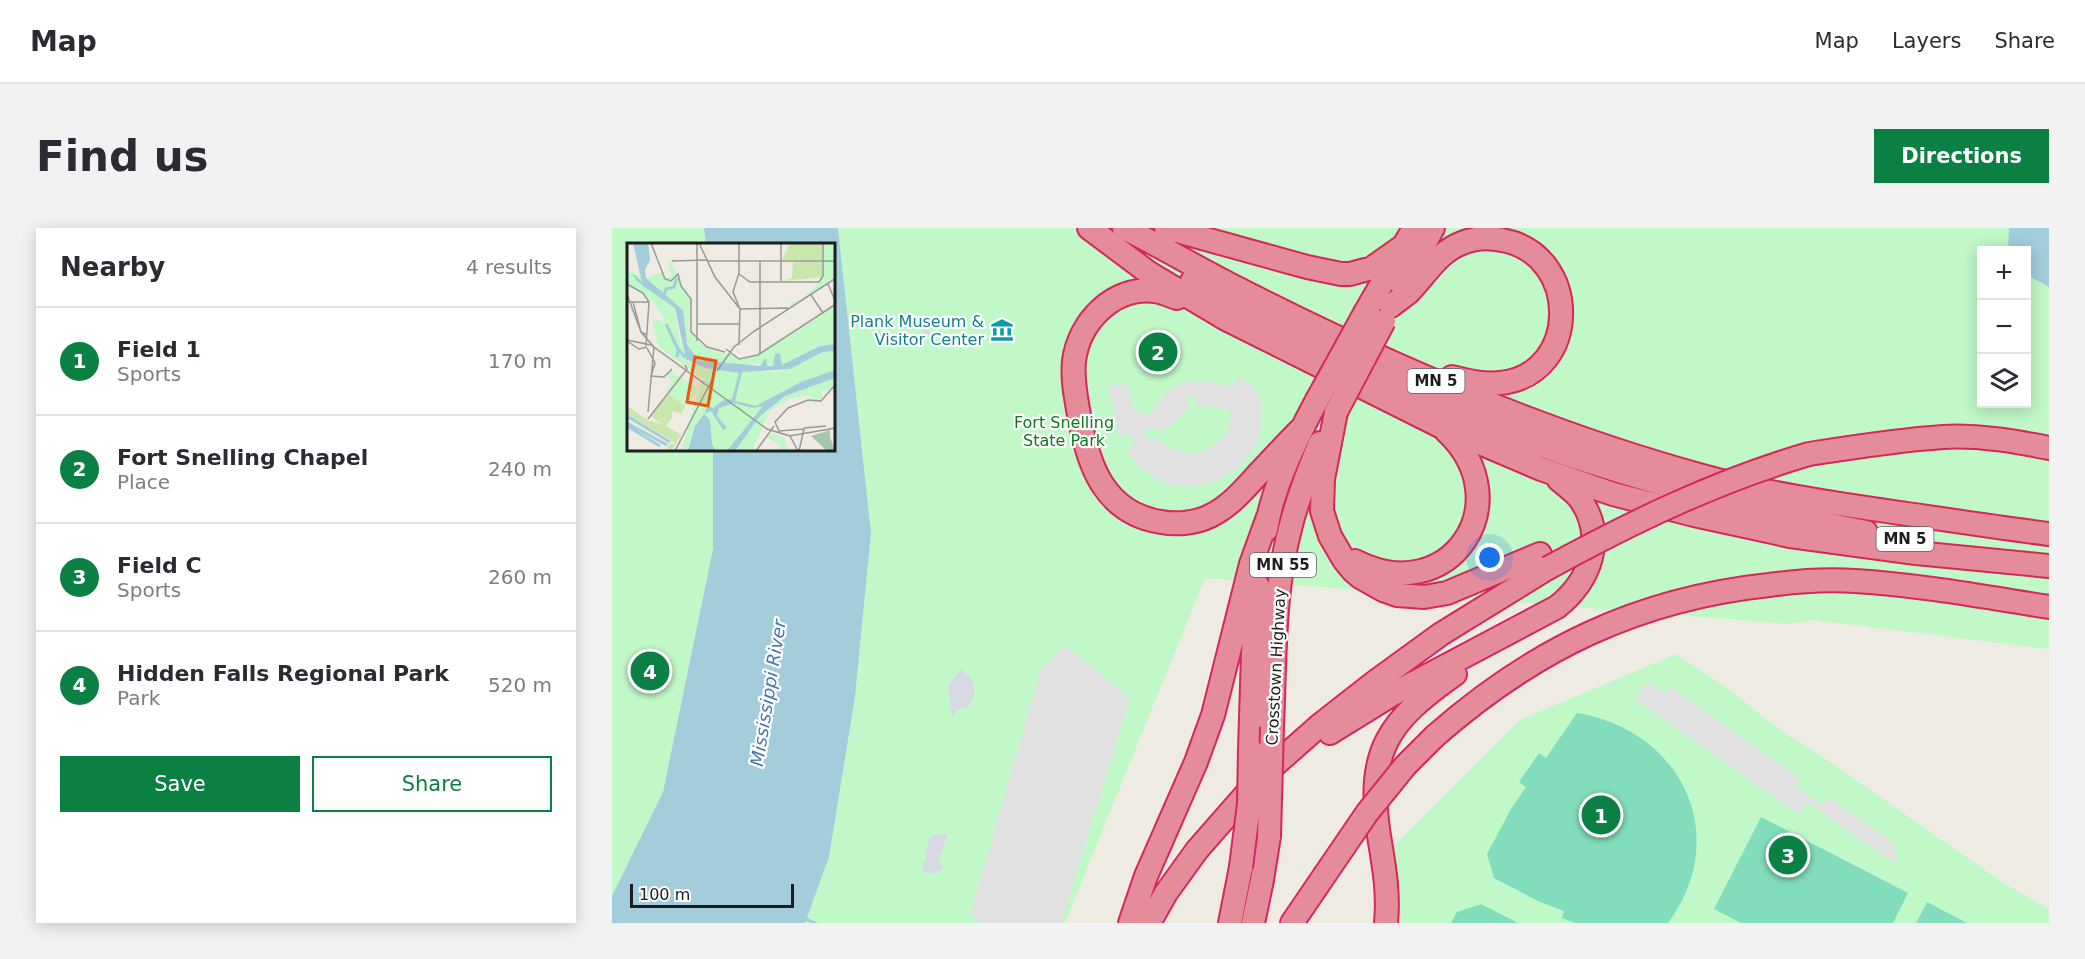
<!DOCTYPE html>
<meta charset="utf-8">
<style>
body{margin:0;font-family:"DejaVu Sans",sans-serif;background:#f2f2f3;color:#2b2b33}
.controls{position:absolute;right:18px;top:18px;display:grid;overflow:hidden;border-radius:0px;box-shadow:0 3px 15px #0003}
.controls button{width:54px;height:54px;display:grid;place-items:center;padding:0;border:0;border-bottom:2px solid #e1e1e2;background:#fff;color:#2b2b33;font:30px sans-serif}
.scale{position:absolute;left:18px;bottom:15px;width:164px;box-sizing:border-box;padding-left:6px;border:3px solid #1d1d1d;border-top:0;font-size:16px;line-height:21px;white-space:nowrap;color:#1d1d1d;-webkit-text-stroke:4px #fff;paint-order:stroke}
.you{position:absolute;left:878px;top:330px;width:21px;height:21px;margin:-15px;border:4px solid #fff;border-radius:50%;background:#1a73e8;box-shadow:0 0 0 9px #1a73e833}
.badge{display:grid;place-items:center;width:39px;height:39px;border-radius:50%;background:#0b8043;color:#fff;font-size:20px;font-weight:700}
.pin{position:absolute;translate:-50% -50%;border:3px solid #fff;box-shadow:0 2px 6px #0006}
.list{margin:0;padding:0;list-style:none}
h2{display:flex;justify-content:space-between;align-items:center;height:78px;margin:0;padding:0 24px;font-size:26px}
h2 small{font-size:20px;font-weight:400;color:#7c7c81}
.list li{display:grid;grid-template-columns:39px 1fr auto;gap:18px;align-items:center;box-sizing:border-box;height:108px;padding:0 24px;border-top:2px solid #e1e1e2}
.list b{display:block;font-size:22px;white-space:nowrap}
.list p{margin:0;font-size:20px;white-space:nowrap;color:#7c7c81}
.list em{font-size:20px;font-style:normal;color:#7c7c81}
.actions{display:flex;gap:12px;padding:18px 24px}
.actions a{flex:1;padding:14px 0;border:2px solid #0b8043;border-radius:0px;text-align:center;font-size:21px;color:#0b8043}
.actions .main{background:#0b8043;color:#fff}
.icon{flex:none;width:33px;height:33px;fill:none;stroke:currentColor;stroke-width:2;stroke-linecap:round;stroke-linejoin:round}
.map{position:relative;flex:none;width:1437px;height:695px;overflow:hidden;border-radius:0px}
header{display:flex;align-items:center;gap:36px;box-sizing:border-box;height:84px;padding:0 30px;background:#fff;border-bottom:2px solid #e1e1e2}
header strong{font-size:28px}
nav{display:flex;gap:33px;margin-inline-start:auto;font-size:21px}
.intro{display:flex;align-items:center;justify-content:space-between;box-sizing:border-box;height:144px;padding:0 36px}
h1{margin:0;font-size:42px}
.button{padding:15px 27px;border-radius:0px;background:#0b8043;color:#fff;font-size:21px;font-weight:700}
main{display:flex;gap:36px;padding:0 36px}
aside{flex:1;background:#fff;border-radius:0px;box-shadow:0 3px 15px #0003}
.map>svg:first-child{display:block}
.park{fill:#c1f8c7;fill-rule:evenodd}
.pitch{fill:#82ddbc}
.parking{fill:#e1e1e1;fill-rule:evenodd}
.plaza{fill:#d8d8e4}
.water{fill:#a4cddc}
.lines{fill:none;stroke-linecap:round;stroke-linejoin:round}
.stream{stroke:#a4cddc;stroke-width:3}
.highway-casing{stroke:#d6275d;stroke-width:26}
.highway{stroke:#e58c9a;stroke-width:22}
.highway-bridge-casing{stroke:#d6275d;stroke-width:26;stroke-linecap:butt}
.highway-bridge{stroke:#e58c9a;stroke-width:22}
.labels{text-anchor:middle;dominant-baseline:central;stroke-width:4.5;stroke-linejoin:round;paint-order:stroke}
.shield{fill:#fff;stroke:#616161;stroke-width:1.5}
.shield-label{font-size:15px;font-weight:bold;fill:#1d1d1d}
.culture-label{font-size:16px;fill:#0d838f;stroke:#fff;text-anchor:end}
.park-label{font-size:16px;fill:#0d7a1a;stroke:#fff}
.street-label{font-size:16px;fill:#1d1d1d;stroke:#fff}
.water-label{font-size:18px;font-style:italic;fill:#4c78ab;stroke:#fff}
.inset-river{fill:none;stroke:#a4cddc;stroke-width:3}
.inset-road{fill:none;stroke:#9a9994;stroke-width:1.5}
.view{fill:#e8590c;fill-opacity:0.15;stroke:#e8590c;stroke-width:3}
.inset-edge{fill:none;stroke:#1d1d1d;stroke-width:3}
</style>
<header>
<strong>Map</strong>
<nav><a>Map</a><a>Layers</a><a>Share</a></nav>
</header>
<div class="intro"><h1>Find us</h1><a class="button">Directions</a></div>
<main>
<aside>
<h2>Nearby<small>4 results</small></h2>
<ul class="list">
<li><span class="badge">1</span><div><b>Field 1</b><p>Sports</p></div><em>170 m</em></li>
<li><span class="badge">2</span><div><b>Fort Snelling Chapel</b><p>Place</p></div><em>240 m</em></li>
<li><span class="badge">3</span><div><b>Field C</b><p>Sports</p></div><em>260 m</em></li>
<li><span class="badge">4</span><div><b>Hidden Falls Regional Park</b><p>Park</p></div><em>520 m</em></li>
</ul>
<div class="actions"><a class="main">Save</a><a>Share</a></div>
</aside>
<div class="map">
<svg width="1437" height="695" viewBox="0 0 1437 695">
<rect width="100%" height="100%" fill="#eeebe3"/>
<!-- park -->
<path class="park" d="M0,0H92L94,16H16V222H101V321L51,564L0,668Z
M226,0H1437V421L1201,392L1176,396L593,350L453,695H193L217,629L243,469L259,305ZM1370,22H1414V176H1370Z
M1064,426L1115,460L1171,504L1217,533L1393,656L1437,681V695H789L782,618L908,492Z"/>
<!-- pitch -->
<path class="pitch" d="M965,485C1069,502 1121,607 1056,695H963L950,690L952,683L928,674L882,650L875,626L899,581L914,559L907,554L927,525L934,530Z
M1149,589L1296,665L1281,695H1129L1102,681Z
M1315,674L1355,695H1304Z
M869,676L906,695H839L845,684Z"/>
<!-- parking -->
<path class="parking" d="M626,149L639,156L645,164L650,179L647,208L642,221L625,241L605,253L596,256L576,259L557,256L547,252L529,240L521,232L515,223L522,215L518,207L515,206L508,209L496,159L515,154L519,175L524,183L530,187L538,186L558,161L567,156L577,153L601,154L609,158L621,157ZM577,168L583,169L584,178L612,180L617,183L618,193L611,209L593,223L580,226L557,220L544,209L535,213L533,206L537,200L543,199L549,205L578,179L574,172Z
M453,417L518,470L449,695H369L358,686L428,443Z
M1035,453L1053,466L1059,459L1188,550L1183,558L1211,577L1215,568L1282,615L1285,637L1195,574L1186,586L1023,471Z"/>
<!-- plaza -->
<path class="plaza" d="M330,88L332,99L317,101L318,107H311V91Z
M349,441L358,449L361,455L362,466L356,479L345,482L340,490L336,457Z
M336,606L328,628L327,634L331,640L327,643L316,646L311,642L310,636L314,632L313,623L317,618L316,612L321,607Z"/>
<!-- water -->
<path class="water" d="M92,0H226L259,305L243,469L217,629L193,695H0V668L51,564L101,321V222H222V16H94Z
M1397,0H1437V59L1415,47L1414,22H1396Z"/>
<g class="lines">
<!-- stream -->
<path class="stream" d="M191,690L203,695"/>
<!-- highway casing -->
<g class="highway-casing">
<path id="highway" d="M477,0L537,45L614,91L828,198L929,241L1001,266L1082,287L1178,308L1304,325L1437,338
M512,0C548,18 582,38 617,56C767,133 924,202 1087,247C1155,266 1226,276 1295,286C1343,293 1390,300 1437,306
M554,0L695,39L729,46H738L760,40L794,16
M580,53C641,86 702,120 765,150C921,224 1086,272 1254,304
M790,57L821,0
M565,70C558,68 551,64 543,63C501,58 467,94 462,133C460,151 464,170 467,187C476,237 492,285 549,294C565,297 584,295 598,288C619,278 634,259 649,243C663,228 676,214 690,200
M779,78C785,73 791,69 797,64C814,47 826,24 850,15C862,10 877,9 890,12C969,26 969,146 889,155C872,157 856,153 840,149
M754,83L802,0
M724,184L711,251L710,283L718,308L732,332L741,343L748,349L771,362L785,367L812,369L835,365L928,326
M1197,226C1242,219 1286,212 1331,209C1367,207 1402,213 1437,220
M654,302C660,260 685,209 705,172
M743,333C837,382 910,274 834,203
M660,499C663,432 661,362 679,297C686,269 697,242 708,215
M718,505L781,466L945,379C978,353 995,309 968,271C963,264 954,258 947,252
M823,508C922,421 1026,371 1157,357C1186,353 1214,351 1243,353C1308,357 1373,369 1437,379
M638,521L642,394L646,358
M518,695L534,648L584,534L601,487L639,336L656,289
M537,695L554,665L585,622L649,549L708,497L763,454L829,406L936,340
M618,695L629,639
M641,695L650,652L657,608
M680,695L712,648
M774,695C777,665 772,638 767,608C754,523 776,493 843,446"/>
</g>
<!-- highway -->
<use href="#highway" class="highway"/>
<!-- highway-bridge casing -->
<g class="highway-bridge-casing">
<path id="highway-bridge" d="M705,172L754,83
M724,184L772,93
M936,340C1020,294 1105,253 1197,226
M657,608L660,499
M629,639L637,576L638,521
M712,648L755,585L793,538L823,508"/>
</g>
<!-- highway-bridge -->
<use href="#highway-bridge" class="highway-bridge"/>
</g>
<!-- icons -->
<defs>
<g id="museum-bare" transform="scale(1.8)"><path d="M0-6L6-3V-2H-6V-3ZM-5-1h2V3h-2ZM-1-1h2V3h-2ZM3-1h2V3H3ZM-6 4H6V6H-6Z" fill="#0f9aa8" stroke="#fff" stroke-width="2.5" paint-order="stroke"/></g>
</defs>
<g fill-rule="evenodd">
<use href="#museum-bare" x="390" y="102"/>
</g>
<g class="labels">
<!-- shield labels -->
<g class="shield">
<rect x="795.5" y="141" width="57" height="24" rx="4.5"/>
<rect x="1264.5" y="299" width="57" height="24" rx="4.5"/>
<rect x="638" y="325" width="66" height="24" rx="4.5"/>
</g>
<g class="shield-label">
<text x="824" y="153">MN 5</text>
<text x="1293" y="311">MN 5</text>
<text x="671" y="337">MN 55</text>
</g>
<!-- culture labels -->
<g class="culture-label">
<text x="372" y="93">Plank Museum &amp;<tspan x="372" dy="18">Visitor Center</tspan></text>
</g>
<!-- park labels -->
<g class="park-label">
<text x="452" y="194">Fort Snelling<tspan x="452" dy="18">State Park</tspan></text>
</g>
<!-- street labels -->
<g class="street-label">
<text transform="translate(664 439) rotate(-87)">Crosstown Highway</text>
</g>
<!-- water labels -->
<g class="water-label">
<text transform="translate(156 465) rotate(-81)">Mississippi River</text>
</g>
</g>
<!-- overview -->
<g transform="translate(15 15)">
<rect width="208" height="208" fill="#eeebe3"/>
<path d="M163,0H195V17H155ZM166,18L195,19V34L155,38L165,35ZM42,151L58,163L54,171L45,168V175L39,183L54,192L45,208L39,206L43,201L49,200L0,171V163L22,178L35,181L23,173Z" fill="#c7e8aa"/>
<path d="M203,187V194L208,208H200L184,193Z" fill="#a5c7ab"/>
<path d="M196,2H208V34L163,64L164,60L175,56L195,36ZM49,17L45,21L65,62L61,84L71,99L86,108L121,116L208,62V101L193,103L155,122L153,110L148,112L149,122L140,123L138,120L113,123L71,117L60,101L56,67L19,35L36,29L38,36L44,33L41,19ZM0,27L13,32L17,43L48,65L52,95L62,118L78,125L142,129L163,126L196,109L208,108V140L204,147L195,148V156L187,161L183,152L161,156L143,168L125,208H54L75,135L32,104L25,80L29,76L37,80L36,74L26,59L0,40ZM44,128L69,144L70,149L58,163L39,148L44,141L48,142L40,133ZM142,190L157,194L162,208H153V202L139,194Z" fill="#c1f8c7"/>
<path d="M6,0H21L23,17L18,27L19,35L56,67L60,101L71,117L133,123L139,115L140,123H146L148,111L153,110L155,122L193,103L208,101V108L196,109L163,126L115,129L108,158L129,163L174,139L208,127V135L158,153L133,173L108,208H100L136,163L126,165L107,160L92,165L90,173L100,185L96,187L84,168L78,171L80,162L86,165L97,157L105,156L112,130L78,125L59,116L48,65L16,43L9,37L7,33L0,32H8L15,39ZM77,171L83,177L85,201L89,208H61L68,183Z" fill="#a4cddc"/>
<path class="inset-river" d="M37,52L39,46L47,44L50,35M39,81L51,106M50,114L51,106L58,114M0,173L43,199M0,180L40,202M0,183L33,203"/>
<path class="inset-road" d="M24,0L38,36L44,38L51,31L54,43L64,56V89L80,104L98,109M72,0L88,34L113,66L112,102M112,0V30L106,49L113,66L161,65M154,0V18H209M45,18L81,17M81,18H154V38M133,18V110M112,31L123,39H192L196,33V0M0,41L16,50L22,59L19,103M201,41L209,60M0,51L14,89L27,104L21,169M184,52L196,70M0,59H21M6,59L14,89L20,92M70,81H112M126,89L209,35M0,97L24,102L140,186L163,193L171,208M0,98L12,106L20,104M70,98V1M20,105L28,120L24,133L37,134L45,126M99,106L112,116L131,112L209,61M90,128L107,104L126,89M21,176L60,126L58,122M177,185L199,183M162,193L209,185M48,208L87,133M129,208L147,183M172,208L177,186L152,188L148,179L161,165L181,157L194,158L209,141"/>
<path class="view" d="M68,114L89,118L81,163L60,159Z"/>
<rect width="208" height="208" class="inset-edge"/>
</g>
</svg>
<div class="controls">
<button>+</button>
<button>−</button>
<button><svg class="icon" aria-label="layers" viewBox="0 0 24 24"><path d="M12 4l9 5-9 5-9-5zM3 14l9 5 9-5"/></svg></button>
</div>
<div class="scale">100 m</div>
<div class="you"></div>
<div class="pin badge" style="left:989px;top:587px">1</div>
<div class="pin badge" style="left:546px;top:124px">2</div>
<div class="pin badge" style="left:1176px;top:627px">3</div>
<div class="pin badge" style="left:38px;top:443px">4</div>
</div>
</main>
